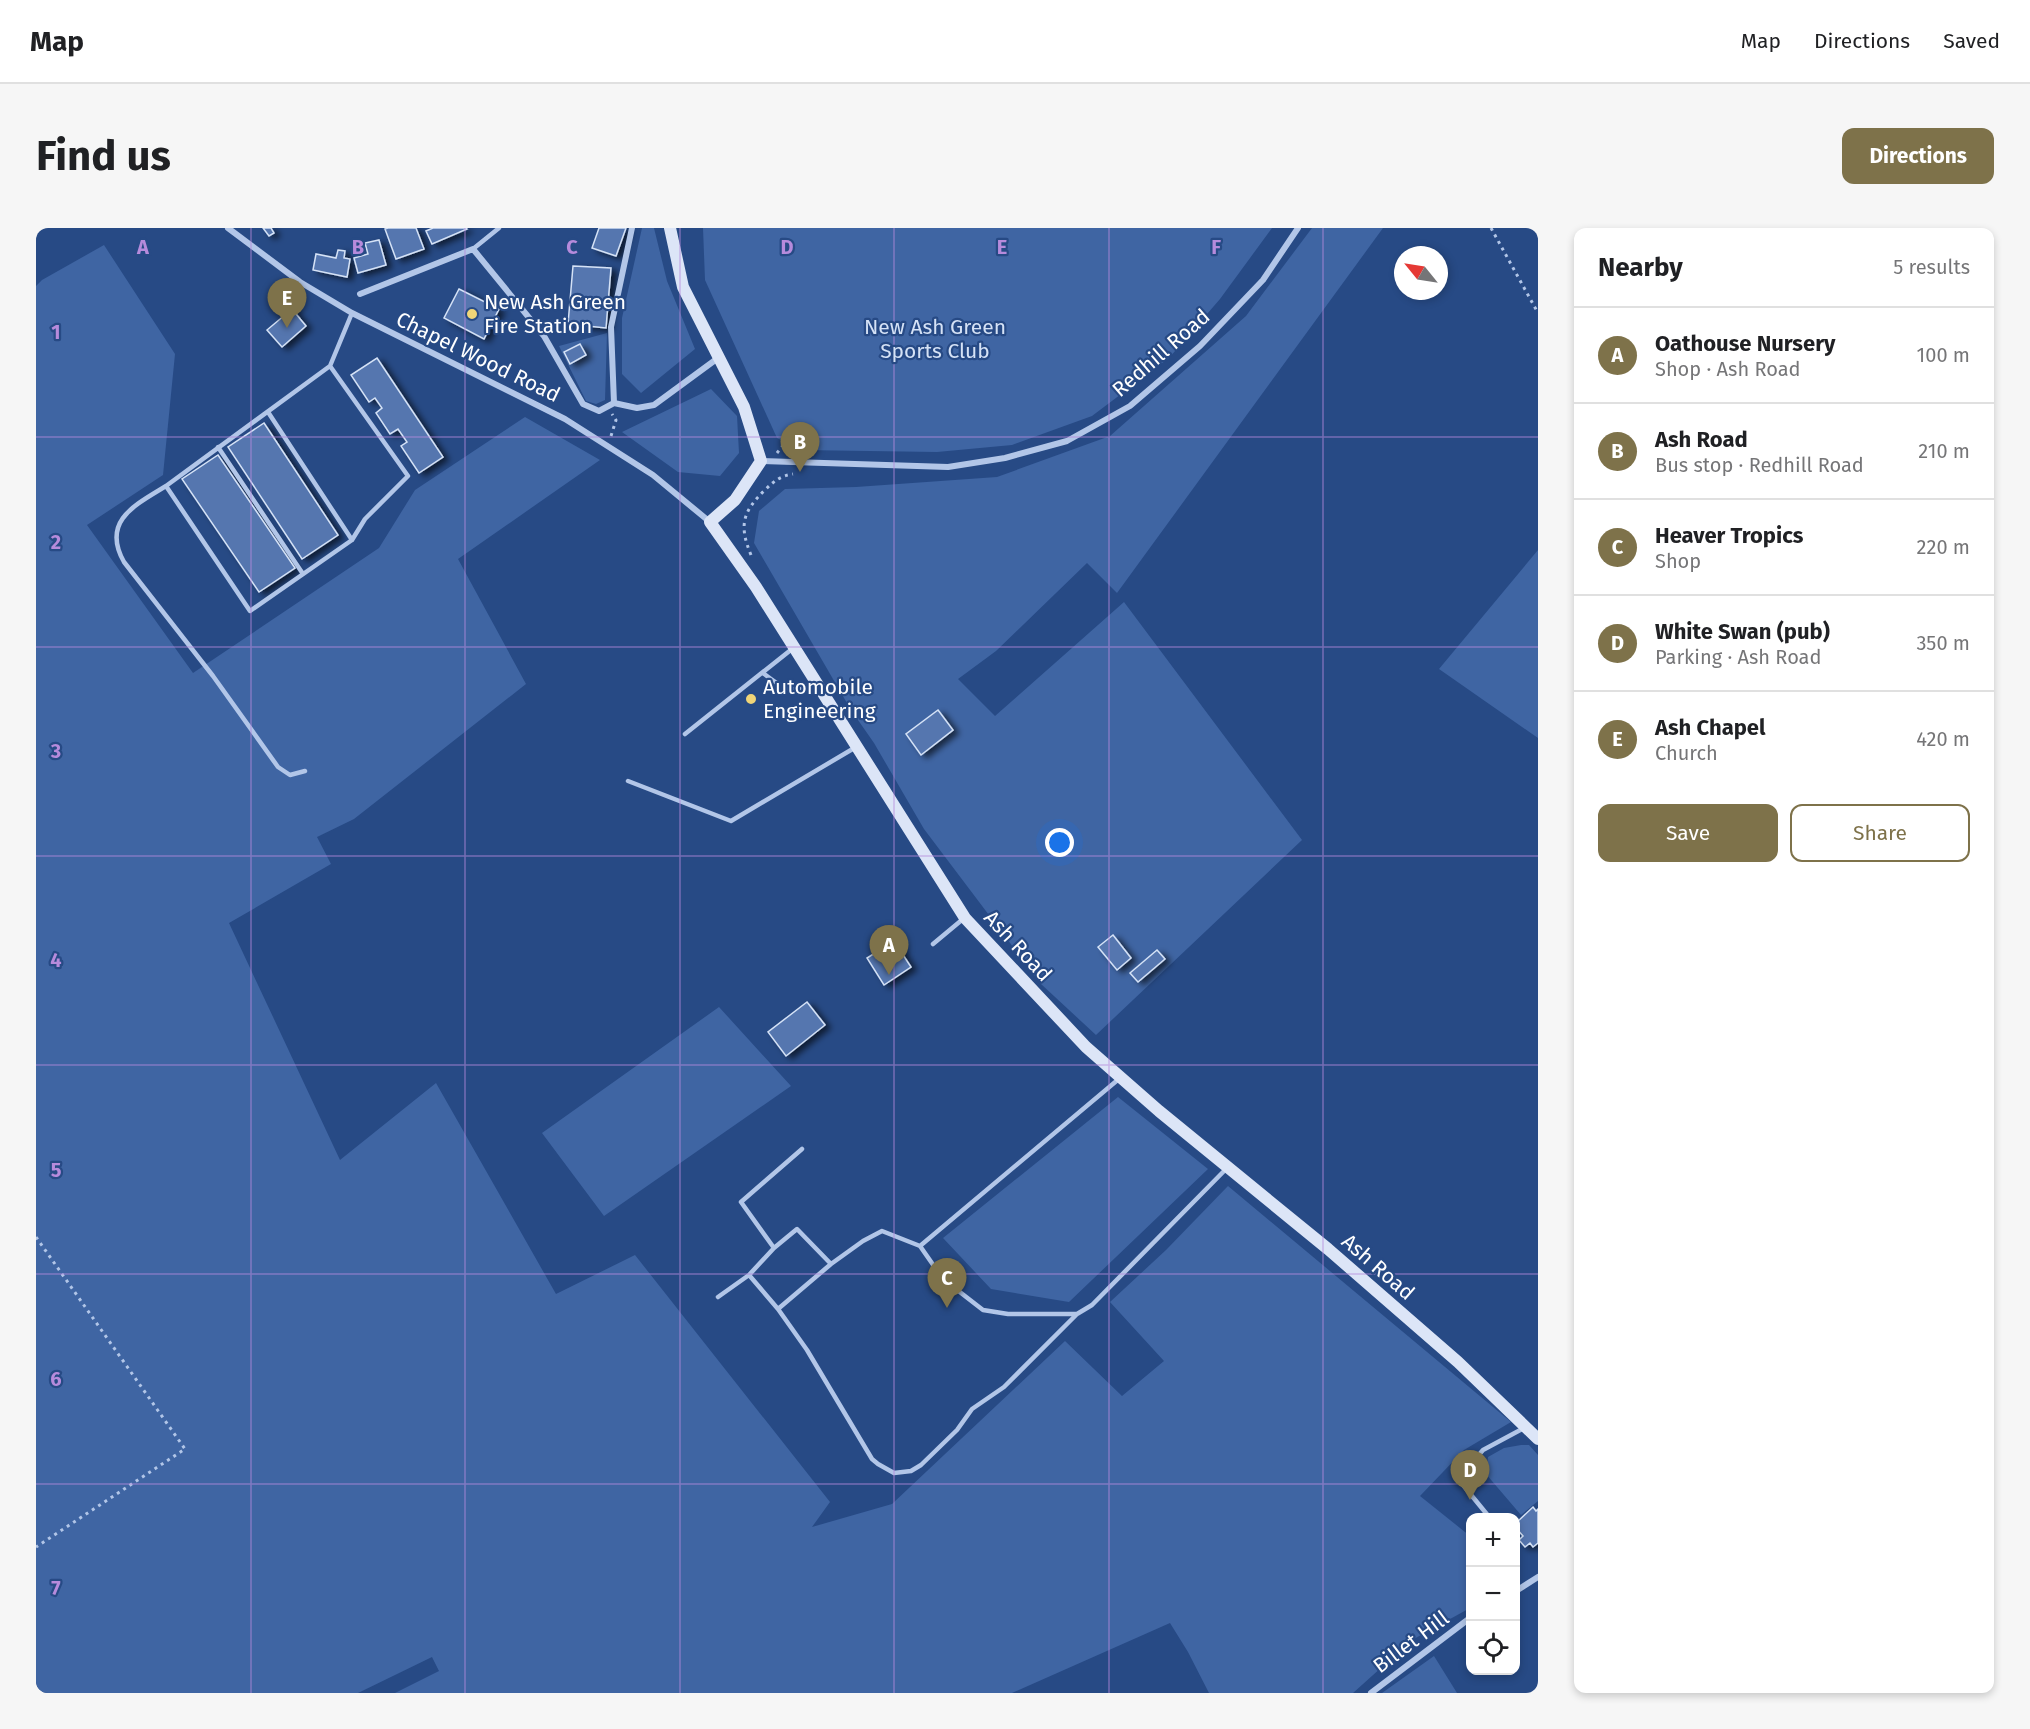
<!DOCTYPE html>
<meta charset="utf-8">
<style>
body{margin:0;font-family:"Fira Sans",sans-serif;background:#f6f6f6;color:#202124}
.controls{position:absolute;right:18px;bottom:18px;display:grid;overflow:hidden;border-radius:12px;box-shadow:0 3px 9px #0003}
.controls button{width:54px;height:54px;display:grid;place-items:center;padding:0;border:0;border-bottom:2px solid #e0e0e0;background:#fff;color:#202124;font:30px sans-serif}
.compass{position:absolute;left:1358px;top:18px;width:54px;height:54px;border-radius:50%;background:#fff;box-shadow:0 3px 9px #0003;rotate:300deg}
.you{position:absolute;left:1024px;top:615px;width:21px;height:21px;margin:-15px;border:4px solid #fff;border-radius:50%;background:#1a73e8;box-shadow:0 0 0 9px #1a73e833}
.badge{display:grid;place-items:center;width:39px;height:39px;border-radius:50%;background:#7e724a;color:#fff;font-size:20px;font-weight:700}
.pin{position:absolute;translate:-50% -50px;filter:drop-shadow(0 2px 3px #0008)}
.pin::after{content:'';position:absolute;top:32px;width:21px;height:18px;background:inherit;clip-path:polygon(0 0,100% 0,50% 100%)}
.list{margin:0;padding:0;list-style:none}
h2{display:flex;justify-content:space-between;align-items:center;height:78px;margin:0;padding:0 24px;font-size:26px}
h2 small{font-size:20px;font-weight:400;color:#757577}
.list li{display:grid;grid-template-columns:39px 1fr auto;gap:18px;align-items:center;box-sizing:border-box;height:96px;padding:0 24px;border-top:2px solid #e0e0e0}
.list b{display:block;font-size:22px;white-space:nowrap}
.list p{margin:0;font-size:20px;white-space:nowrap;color:#757577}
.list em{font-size:20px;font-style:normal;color:#757577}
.actions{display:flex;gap:12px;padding:18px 24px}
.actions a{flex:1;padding:14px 0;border:2px solid #7e724a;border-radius:12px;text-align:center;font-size:21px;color:#7e724a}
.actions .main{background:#7e724a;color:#fff}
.icon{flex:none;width:33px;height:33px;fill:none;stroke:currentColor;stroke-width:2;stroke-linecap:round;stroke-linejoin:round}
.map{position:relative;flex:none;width:1502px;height:1465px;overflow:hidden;border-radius:12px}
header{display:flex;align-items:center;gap:36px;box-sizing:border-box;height:84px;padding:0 30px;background:#fff;border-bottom:2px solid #e0e0e0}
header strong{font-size:28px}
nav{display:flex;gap:33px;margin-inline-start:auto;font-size:21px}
.intro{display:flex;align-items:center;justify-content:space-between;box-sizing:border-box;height:144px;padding:0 36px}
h1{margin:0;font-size:42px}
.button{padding:15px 27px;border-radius:12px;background:#7e724a;color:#fff;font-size:21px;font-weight:700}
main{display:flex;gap:36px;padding:0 36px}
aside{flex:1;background:#fff;border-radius:12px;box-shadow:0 3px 9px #0003}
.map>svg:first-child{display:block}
.green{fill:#3f65a3;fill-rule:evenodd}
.building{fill:#5476af;stroke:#d5e2f6;stroke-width:1.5;filter:url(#shadow)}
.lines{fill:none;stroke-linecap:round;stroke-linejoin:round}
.path{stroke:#b2c6e8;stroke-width:3;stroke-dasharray:3 4.5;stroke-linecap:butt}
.lane{stroke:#b2c6e8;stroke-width:4.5}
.street{stroke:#b2c6e8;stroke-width:6}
.secondary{stroke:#dce5f7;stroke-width:12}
.grid{fill:none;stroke:#b68bdc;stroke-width:1.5;stroke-opacity:0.55}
.poi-dot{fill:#f0d578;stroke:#274a85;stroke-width:2}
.labels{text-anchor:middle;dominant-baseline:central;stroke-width:4.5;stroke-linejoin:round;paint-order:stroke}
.poi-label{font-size:21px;fill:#fff;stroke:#274a85;text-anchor:start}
.park-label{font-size:21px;fill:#d5e2f6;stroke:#274a85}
.street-label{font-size:21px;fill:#fff;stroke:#274a85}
.grid-label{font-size:20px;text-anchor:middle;font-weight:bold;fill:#b68bdc;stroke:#274a85;stroke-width:4.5;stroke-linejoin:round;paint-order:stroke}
</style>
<header>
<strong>Map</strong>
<nav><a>Map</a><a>Directions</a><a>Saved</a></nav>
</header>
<div class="intro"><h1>Find us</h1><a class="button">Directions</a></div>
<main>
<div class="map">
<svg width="1502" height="1465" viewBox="0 0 1502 1465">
<defs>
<filter id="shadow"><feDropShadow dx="5.5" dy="3" stdDeviation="3" flood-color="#0009"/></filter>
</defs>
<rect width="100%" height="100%" fill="#274a85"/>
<!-- green -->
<path class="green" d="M606,0H618L631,53L659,121L605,165L586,146V90Z
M667,0H1236L1184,71L1133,130L1056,188L976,217L901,224L765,222L741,210L669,52Z
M1276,0H1347L1081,365L1051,335L960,423L922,451L959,488L1088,374L1266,612L1060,807L1005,756L888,601L838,515L815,482L718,315L723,283L749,261L820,259L961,249L1074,208L1210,88ZM902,482L917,502L885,526L870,506ZM1077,707L1095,730L1080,742L1063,719ZM1121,722L1128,731L1102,754L1095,745Z
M68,17L139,126L127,247L51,297L157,445L343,320L379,262L489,189L564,232L422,331L490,456L318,591L281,609L295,636L193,695L304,932L400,855L520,1066L599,1027L794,1274L776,1299L856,1276L1029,1113L1086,1168L1128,1133L1074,1074L1130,1022L1192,958L1475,1194L1428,1222L1384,1268L1434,1308V1380L1376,1412L1317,1465H1173L1152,1424L1134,1395L976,1465H359L403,1443L396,1429L322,1465H0V58L6,52Z
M571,105L569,172L560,176L550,173L523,118Z
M675,161L701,188L703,225L684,248L642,244L586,204Z
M1502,322V510L1403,441Z
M683,779L755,858L568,988L506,905Z
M1082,869L1172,941L1033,1074L955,1061L907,1010Z
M1485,1217H1493L1502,1227V1273L1485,1287L1450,1246L1452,1229L1468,1220Z
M1398,1428L1421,1465H1346Z"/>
<!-- building -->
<path class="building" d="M227,0H235L238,5L233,8Z
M352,0H380L388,21L360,31L349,1Z
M397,0H430L431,1L396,16L390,3Z
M563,0H590L580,28L556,20Z
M343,12L350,37L322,45L318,30L332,26L329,15Z
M302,22L309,23L308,30L314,31L311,49L277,42L280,26L300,30Z
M537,38L575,40L570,100L532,96Z
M423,61L463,81L448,111L408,90Z
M256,81L270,98L246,119L231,102Z
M544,116L550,127L534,136L528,124Z
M341,130L407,229L383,245L365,218L371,214L362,201L354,206L340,185L346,180L339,170L333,174L315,147Z
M228,195L302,307L266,331L192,219Z
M182,227L259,340L223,364L146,251Z
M902,482L917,502L885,527L870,506Z
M1077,707L1095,730L1081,742L1062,719Z
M858,713L875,739L848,757L831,730Z
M1121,722L1129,731L1102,754L1094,745Z
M771,774L789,797L750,828L732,804Z
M1497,1279L1500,1283L1502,1281V1315L1497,1319L1494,1315L1489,1319L1483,1312L1487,1308L1480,1300V1295Z"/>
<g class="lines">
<!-- path -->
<path class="path" d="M1455,0L1502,85
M575,208L580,192L576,186
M741,225L762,198
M715,327C703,298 706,284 729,262C738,253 744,248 757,246
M0,1009L149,1221L0,1319"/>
<!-- lane -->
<path class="lane" d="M437,21L463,0
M294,138L372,248L329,291L316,312L214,383L130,258L294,138L316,85
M232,184L316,312
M182,219L267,346
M130,258C99,277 65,293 88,334L177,448L242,539L254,547L269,543
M727,445C751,464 752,463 781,459
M649,506L756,421
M592,553L695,593L820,519
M897,716L927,691
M884,1018L1084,850
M738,1020L705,974L766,921
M713,1047L742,1081L771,1122L836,1231L842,1236L858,1245L875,1243L885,1237L921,1202L936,1181L968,1159L1041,1086L1056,1077L1191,940
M682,1069L713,1047L738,1020L761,1001L795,1036L827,1013L846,1003L884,1018L907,1051L947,1082L972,1086H1041
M742,1081L795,1036
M1454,1290L1422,1251L1447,1222L1488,1200"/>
<!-- street -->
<path class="street" d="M192,0L264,54L316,85L529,191L617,247L674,294
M596,0L575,99L578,175L601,180L618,177L682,130
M324,66L437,21L508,108L547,176L563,183L578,175
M725,233L912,239L969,230L1031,213L1094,178L1164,118L1227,52L1262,0
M1480,1363L1502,1349
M1335,1465L1434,1390"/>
<!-- secondary -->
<path class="secondary" d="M634,0L647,59L708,179L725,233L699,272L674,294L720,359L929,690L1050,819L1123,883L1292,1021L1422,1134L1502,1211"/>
</g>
<!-- grid -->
<path class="grid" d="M215,0V1465M429,0V1465M644,0V1465M858,0V1465M1073,0V1465M1287,0V1465M0,209H1502M0,419H1502M0,628H1502M0,837H1502M0,1046H1502M0,1256H1502"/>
<!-- markers -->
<g class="poi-dot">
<circle cx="436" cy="86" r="6"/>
<circle cx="715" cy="471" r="6"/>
</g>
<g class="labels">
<!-- poi labels -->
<g class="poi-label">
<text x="448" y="74">New Ash Green<tspan x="448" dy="24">Fire Station</tspan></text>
<text x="727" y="459">Automobile<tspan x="727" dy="24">Engineering</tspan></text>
</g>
<!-- park labels -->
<g class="park-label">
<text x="899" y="99">New Ash Green<tspan x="899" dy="24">Sports Club</tspan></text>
</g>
<!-- street labels -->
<g class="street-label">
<text transform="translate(1125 125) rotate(-41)">Redhill Road</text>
<text transform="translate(442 129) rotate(26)">Chapel Wood Road</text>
<text transform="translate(982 718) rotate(47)">Ash Road</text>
<text transform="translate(1342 1039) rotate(41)">Ash Road</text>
<text transform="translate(1375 1414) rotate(-37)">Billet Hill</text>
</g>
</g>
<g class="grid-label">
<text x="107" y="26">A</text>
<text x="322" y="26">B</text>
<text x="536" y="26">C</text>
<text x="751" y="26">D</text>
<text x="966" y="26">E</text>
<text x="1180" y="26">F</text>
<text x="20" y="111">1</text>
<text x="20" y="321">2</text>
<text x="20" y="530">3</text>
<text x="20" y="739">4</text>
<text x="20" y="949">5</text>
<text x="20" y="1158">6</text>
<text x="20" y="1367">7</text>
</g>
</svg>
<div class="controls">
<button>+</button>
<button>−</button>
<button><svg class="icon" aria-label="locate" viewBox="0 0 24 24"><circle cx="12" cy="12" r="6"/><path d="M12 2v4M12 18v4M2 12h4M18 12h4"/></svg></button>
</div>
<svg class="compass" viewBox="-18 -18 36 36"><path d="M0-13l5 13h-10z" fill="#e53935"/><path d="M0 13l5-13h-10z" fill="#757577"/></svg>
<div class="you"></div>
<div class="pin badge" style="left:853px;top:747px">A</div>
<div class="pin badge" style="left:764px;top:244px">B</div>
<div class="pin badge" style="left:911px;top:1080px">C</div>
<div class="pin badge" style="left:1434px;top:1272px">D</div>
<div class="pin badge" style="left:251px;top:100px">E</div>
</div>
<aside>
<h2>Nearby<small>5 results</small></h2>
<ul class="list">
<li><span class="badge">A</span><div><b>Oathouse Nursery</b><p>Shop · Ash Road</p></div><em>100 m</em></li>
<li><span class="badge">B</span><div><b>Ash Road</b><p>Bus stop · Redhill Road</p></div><em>210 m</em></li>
<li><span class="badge">C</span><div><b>Heaver Tropics</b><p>Shop</p></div><em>220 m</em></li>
<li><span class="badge">D</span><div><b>White Swan (pub)</b><p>Parking · Ash Road</p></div><em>350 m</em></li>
<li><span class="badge">E</span><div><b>Ash Chapel</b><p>Church</p></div><em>420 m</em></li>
</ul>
<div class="actions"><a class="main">Save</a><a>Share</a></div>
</aside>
</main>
